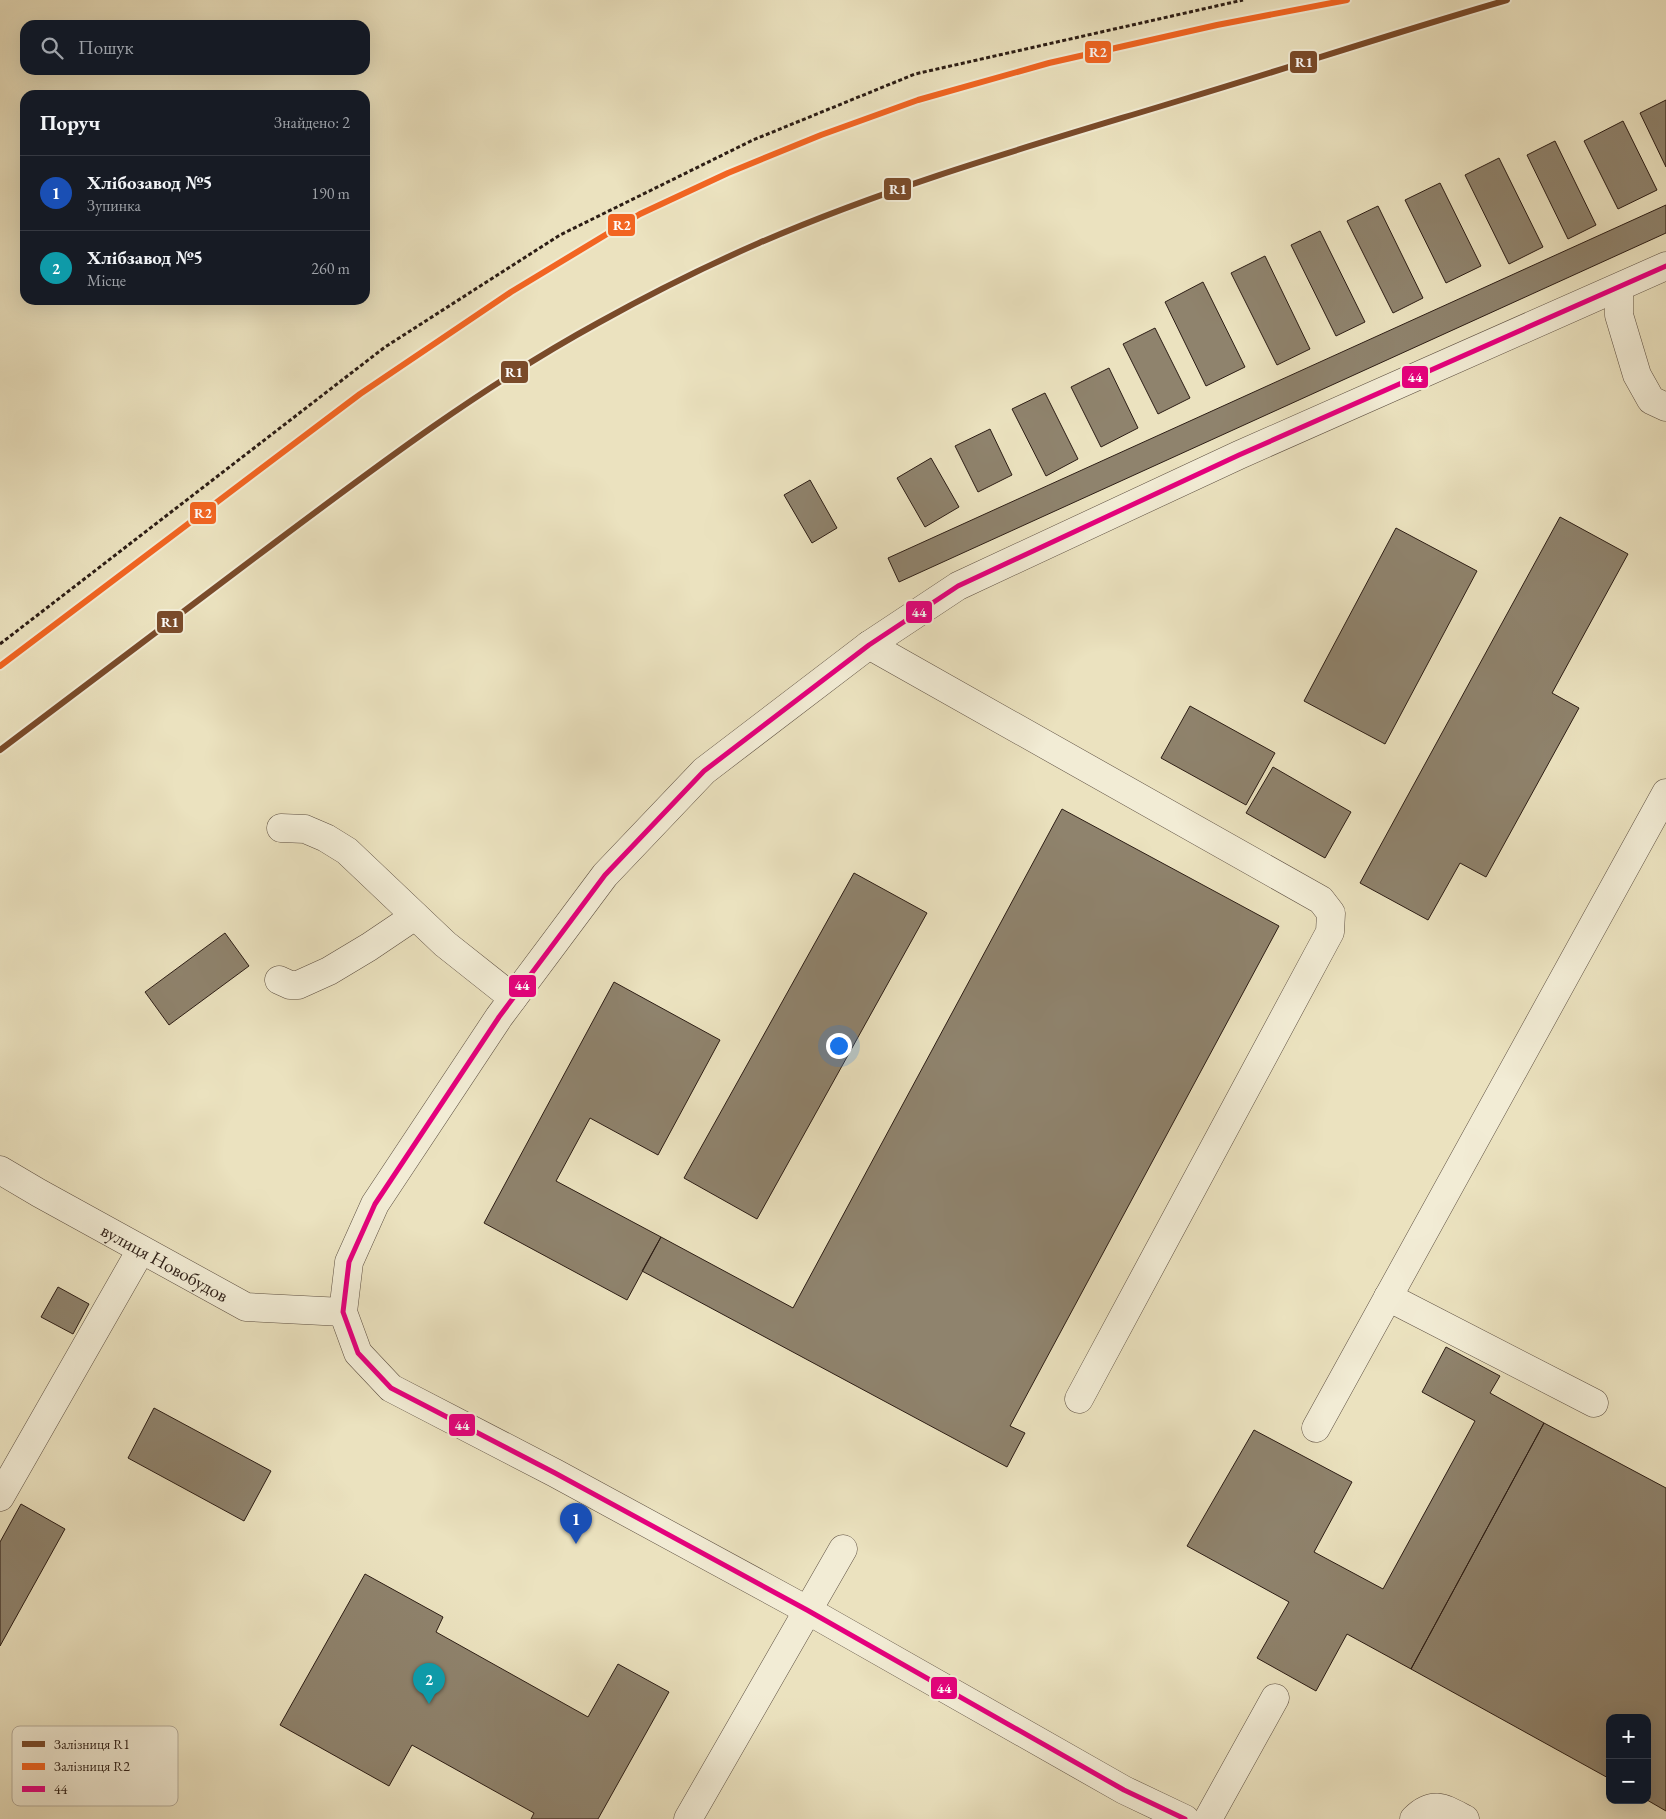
<!DOCTYPE html>
<html lang="uk">
<meta charset="utf-8">
<style>
body{margin:0;font-family:"EB Garamond",serif;background:#20242c;color:#f1f3f6}
.controls{position:absolute;right:15px;bottom:15px;display:grid;overflow:hidden;border-radius:10px;box-shadow:0 5px 20px #0002}
.controls button{width:45px;height:45px;display:grid;place-items:center;padding:0;border:0;border-bottom:1px solid #363941;background:#171b24;color:#f1f3f6;font:25px sans-serif}
.you{position:absolute;left:838px;top:1045px;width:18px;height:18px;margin:-12px;border:4px solid #fff;border-radius:50%;background:#1a73e8;box-shadow:0 0 0 8px #1a73e833}
.badge{display:grid;place-items:center;width:32px;height:32px;border-radius:50%;background:#d93025;color:#fff;font-size:16px;font-weight:700}
.pin{position:absolute;translate:-50% -41px;filter:drop-shadow(0 1px 2px #0008)}
.pin::after{content:'';position:absolute;top:26px;width:18px;height:15px;background:inherit;clip-path:polygon(0 0,100% 0,50% 100%)}
.list{margin:0;padding:0;list-style:none}
h2{display:flex;justify-content:space-between;align-items:center;height:65px;margin:0;padding:0 20px;font-size:21px}
h2 small{font-size:16px;font-weight:400;color:#9ea1a6}
.list li{display:grid;grid-template-columns:32px 1fr auto;gap:15px;align-items:center;box-sizing:border-box;height:75px;padding:0 20px;border-top:1px solid #363941}
.list b{display:block;font-size:19px;white-space:nowrap}
.list p{margin:0;font-size:16px;white-space:nowrap;color:#9ea1a6}
.list em{font-size:16px;font-style:normal;color:#9ea1a6}
.icon{flex:none;width:28px;height:28px;fill:none;stroke:currentColor;stroke-width:2;stroke-linecap:round;stroke-linejoin:round}
.map{position:relative;flex:none;width:1666px;height:1819px;overflow:hidden}
.search{position:absolute;background:#171b24;box-shadow:0 5px 20px #0002;left:20px;top:20px;width:350px;height:55px;display:flex;align-items:center;gap:12px;box-sizing:border-box;padding:0 18px;border-radius:15px;color:#9ea1a6;font-size:19px}
.panel{position:absolute;background:#171b24;box-shadow:0 5px 20px #0002;left:20px;top:90px;width:350px;height:215px;border-radius:15px}
.map>svg:first-child{display:block}
.building{fill:#8f836d;stroke:#2c1d15}
.lines{fill:none;stroke-linecap:round;stroke-linejoin:round}
.minor-casing{stroke:#5c4e40;stroke-width:29}
.path{stroke:#2c1d15;stroke-width:3;stroke-dasharray:4 2.5;stroke-linecap:butt}
.minor{stroke:#f2ecd5;stroke-width:28}
.bus-1-casing{stroke:#f2ecd5;stroke-width:9}
.bus-1{stroke:#e5007d;stroke-width:5}
.rail-1-casing{stroke:#f2ecd5;stroke-width:10}
.rail-2-casing{stroke:#f2ecd5;stroke-width:10}
.rail-1{stroke:#7a4b2a;stroke-width:6}
.rail-2{stroke:#f26522;stroke-width:6}
.labels{text-anchor:middle;dominant-baseline:central;stroke-width:4;stroke-linejoin:round;paint-order:stroke}
.street-label{font-size:19px;fill:#2c1d15;stroke:#f2ecd5}
.key{fill:#f2ecd5;stroke:#b7ae9b;stroke-width:1}
.key-label{font-size:14px;fill:#2c1d15}
.line-badge{stroke:#f2ecd5;stroke-width:2}
.badge-label{font-size:14px;text-anchor:middle;font-weight:bold;fill:#fff}
</style>
<div class="map">
<svg width="1666" height="1819" viewBox="0 0 1666 1819">
<rect width="100%" height="100%" fill="#ebe2bf"/>
<filter id="stains"><feTurbulence type="fractalNoise" baseFrequency=".004" numOctaves="4"/><feColorMatrix values="0 0 0 0 .2 0 0 0 0 .09 0 0 0 0 .02 0 0 0 .5 -.17"/></filter>
<radialGradient id="worn" r=".72"><stop offset=".6" stop-color="#630" stop-opacity="0"/><stop offset="1" stop-color="#630" stop-opacity=".3"/></radialGradient>
<!-- building -->
<path class="building" d="M1666,100V167L1640,113Z
M1623,121L1657,190L1618,209L1584,141Z
M1555,141L1596,225L1568,239L1527,155Z
M1499,158L1543,247L1509,264L1465,175Z
M1440,183L1481,266L1446,283L1405,200Z
M1666,205V233L899,582L888,558Z
M1378,206L1423,298L1393,313L1347,221Z
M1320,231L1365,322L1336,336L1291,245Z
M1265,256L1310,349L1277,365L1231,273Z
M1203,282L1245,367L1206,386L1165,302Z
M1155,328L1190,398L1158,414L1123,344Z
M1109,368L1138,428L1101,447L1071,387Z
M1045,393L1078,459L1046,476L1012,409Z
M990,429L1012,475L978,492L955,446Z
M931,458L959,507L925,527L897,478Z
M810,480L837,528L812,543L784,495Z
M1560,517L1628,554L1552,693L1579,708L1486,877L1460,863L1428,920L1360,883Z
M1396,528L1477,571L1385,744L1304,701Z
M1190,706L1275,753L1246,805L1161,758Z
M1273,767L1351,812L1325,858L1246,813Z
M1062,809L1279,926L1010,1426L1025,1433L1007,1467L642,1271L661,1237L793,1308Z
M854,873L927,913L757,1219L684,1178Z
M225,933L249,966L169,1025L145,992Z
M614,982L720,1040L658,1155L590,1118L556,1181L661,1237L627,1300L484,1223Z
M58,1287L89,1304L73,1334L41,1317Z
M1446,1347L1500,1376L1490,1393L1544,1423L1411,1669L1347,1634L1316,1691L1257,1658L1289,1602L1187,1546L1254,1430L1352,1482L1314,1552L1383,1589L1475,1421L1422,1392Z
M154,1408L271,1471L244,1521L128,1458Z
M1544,1423L1666,1488V1811L1647,1800V1718H1610V1779L1411,1669Z
M21,1504L65,1529L0,1646V1542Z
M365,1574L443,1617L436,1632L588,1717L618,1664L669,1692L598,1819H531L534,1813L412,1745L389,1786L280,1725Z"/>
<g class="lines">
<!-- minor casing -->
<g class="minor-casing">
<g id="minor">
<path d="M1619,288V315L1637,375L1651,400L1666,407"/>
<path d="M869,645L1321,900L1331,913L1330,932L1079,1399"/>
<path d="M281,828L305,829L326,838L347,851L445,944L513,998"/>
<path d="M279,980L290,985H298L329,971L369,947L415,916"/>
<path id="s1" d="M0,1170L39,1193L246,1307L343,1312"/>
<path d="M1388,1297L1594,1403"/>
<path d="M1316,1428L1666,793"/>
<path d="M0,1497L141,1250"/>
<path d="M688,1819L843,1549"/>
<path d="M1185,1819L1124,1790L807,1610L555,1473L391,1388L358,1353L343,1312L349,1262L375,1204L499,1017L605,875L704,771L869,645L958,586L1239,455L1666,266"/>
<path d="M1208,1819L1275,1698"/>
<path d="M1414,1819C1433,1800 1444,1808 1465,1819"/>
</g>
</g>
<!-- path -->
<path class="path" d="M0,644L385,347L560,235L753,140L915,74L1243,0"/>
<!-- minor -->
<use href="#minor" class="minor"/>
<!-- bus-1 casing -->
<g class="bus-1-casing">
<path id="bus-1" d="M1185,1819L1124,1790L807,1610L555,1473L391,1388L358,1353L343,1312L349,1262L375,1204L499,1017L605,875L704,771L869,645L958,586L1239,455L1666,266"/>
</g>
<!-- bus-1 -->
<use href="#bus-1" class="bus-1"/>
<!-- rail-1 casing -->
<g class="rail-1-casing">
<path id="rail-1" d="M0,750C91,681 182,613 273,544C378,465 483,386 598,323C650,294 704,267 759,243C897,183 1044,142 1188,98C1294,66 1400,31 1507,0"/>
</g>
<!-- rail-2 casing -->
<g class="rail-2-casing">
<path id="rail-2" d="M0,666L360,394L511,292L640,214L728,173L821,135L918,100L1049,63L1217,25L1347,0"/>
</g>
<!-- rail-1 -->
<use href="#rail-1" class="rail-1"/>
<!-- rail-2 -->
<use href="#rail-2" class="rail-2"/>
</g>
<g class="labels">
<!-- street labels -->
<g class="street-label">
<text stroke="none"><textPath href="#s1" startOffset="189">вулиця Новобудов</textPath></text>
</g>
</g>
<!-- legend -->
<rect x="12" y="1726" width="166" height="80" rx="8" class="key"/>
<rect x="22" y="1741" width="23" height="6" fill="#7a4b2a"/>
<rect x="22" y="1763" width="23" height="7" fill="#f26522"/>
<rect x="22" y="1786" width="23" height="6" fill="#e5007d"/>
<g class="key-label">
<text x="54" y="1749">Залізниця R1</text>
<text x="54" y="1771">Залізниця R2</text>
<text x="54" y="1794">44</text>
</g>
<g class="line-badge">
<rect x="1084" y="40" width="28" height="24" rx="5" fill="#f26522"/>
<rect x="1289" y="50" width="29" height="24" rx="5" fill="#7a4b2a"/>
<rect x="883" y="177" width="29" height="24" rx="5" fill="#7a4b2a"/>
<rect x="607" y="213" width="29" height="24" rx="5" fill="#f26522"/>
<rect x="500" y="360" width="29" height="24" rx="5" fill="#7a4b2a"/>
<rect x="1401" y="365" width="28" height="24" rx="5" fill="#e5007d"/>
<rect x="189" y="501" width="28" height="24" rx="5" fill="#f26522"/>
<rect x="905" y="600" width="28" height="24" rx="5" fill="#e5007d"/>
<rect x="156" y="610" width="28" height="24" rx="5" fill="#7a4b2a"/>
<rect x="508" y="974" width="29" height="24" rx="5" fill="#e5007d"/>
<rect x="448" y="1413" width="28" height="24" rx="5" fill="#e5007d"/>
<rect x="930" y="1676" width="28" height="24" rx="5" fill="#e5007d"/>
</g>
<g class="badge-label">
<text x="1098" y="57">R2</text>
<text x="1304" y="67">R1</text>
<text x="898" y="194">R1</text>
<text x="622" y="230">R2</text>
<text x="514" y="377">R1</text>
<text x="1415" y="382">44</text>
<text x="203" y="518">R2</text>
<text x="919" y="617">44</text>
<text x="170" y="627">R1</text>
<text x="522" y="990">44</text>
<text x="462" y="1430">44</text>
<text x="944" y="1693">44</text>
</g>
<rect width="100%" height="100%" filter="url(#stains)"/>
<rect width="100%" height="100%" fill="url(#worn)"/>
</svg>
<div class="controls">
<button>+</button>
<button>−</button>
</div>
<div class="you"></div>
<div class="pin badge" style="left:576px;top:1544px;background:#1a4fb4">1</div>
<div class="pin badge" style="left:429px;top:1704px;background:#0f9aa8">2</div>
<div class="search"><svg class="icon" aria-label="search" viewBox="0 0 24 24"><circle cx="10" cy="10" r="6"/><path d="M15 15l6 6"/></svg>Пошук</div>
<section class="panel">
<h2>Поруч<small>Знайдено: 2</small></h2>
<ul class="list">
<li><span class="badge" style="background:#1a4fb4">1</span><div><b>Хлібозавод №5</b><p>Зупинка</p></div><em>190 m</em></li>
<li><span class="badge" style="background:#0f9aa8">2</span><div><b>Хлібзавод №5</b><p>Місце</p></div><em>260 m</em></li>
</ul>
</section>
</div>
